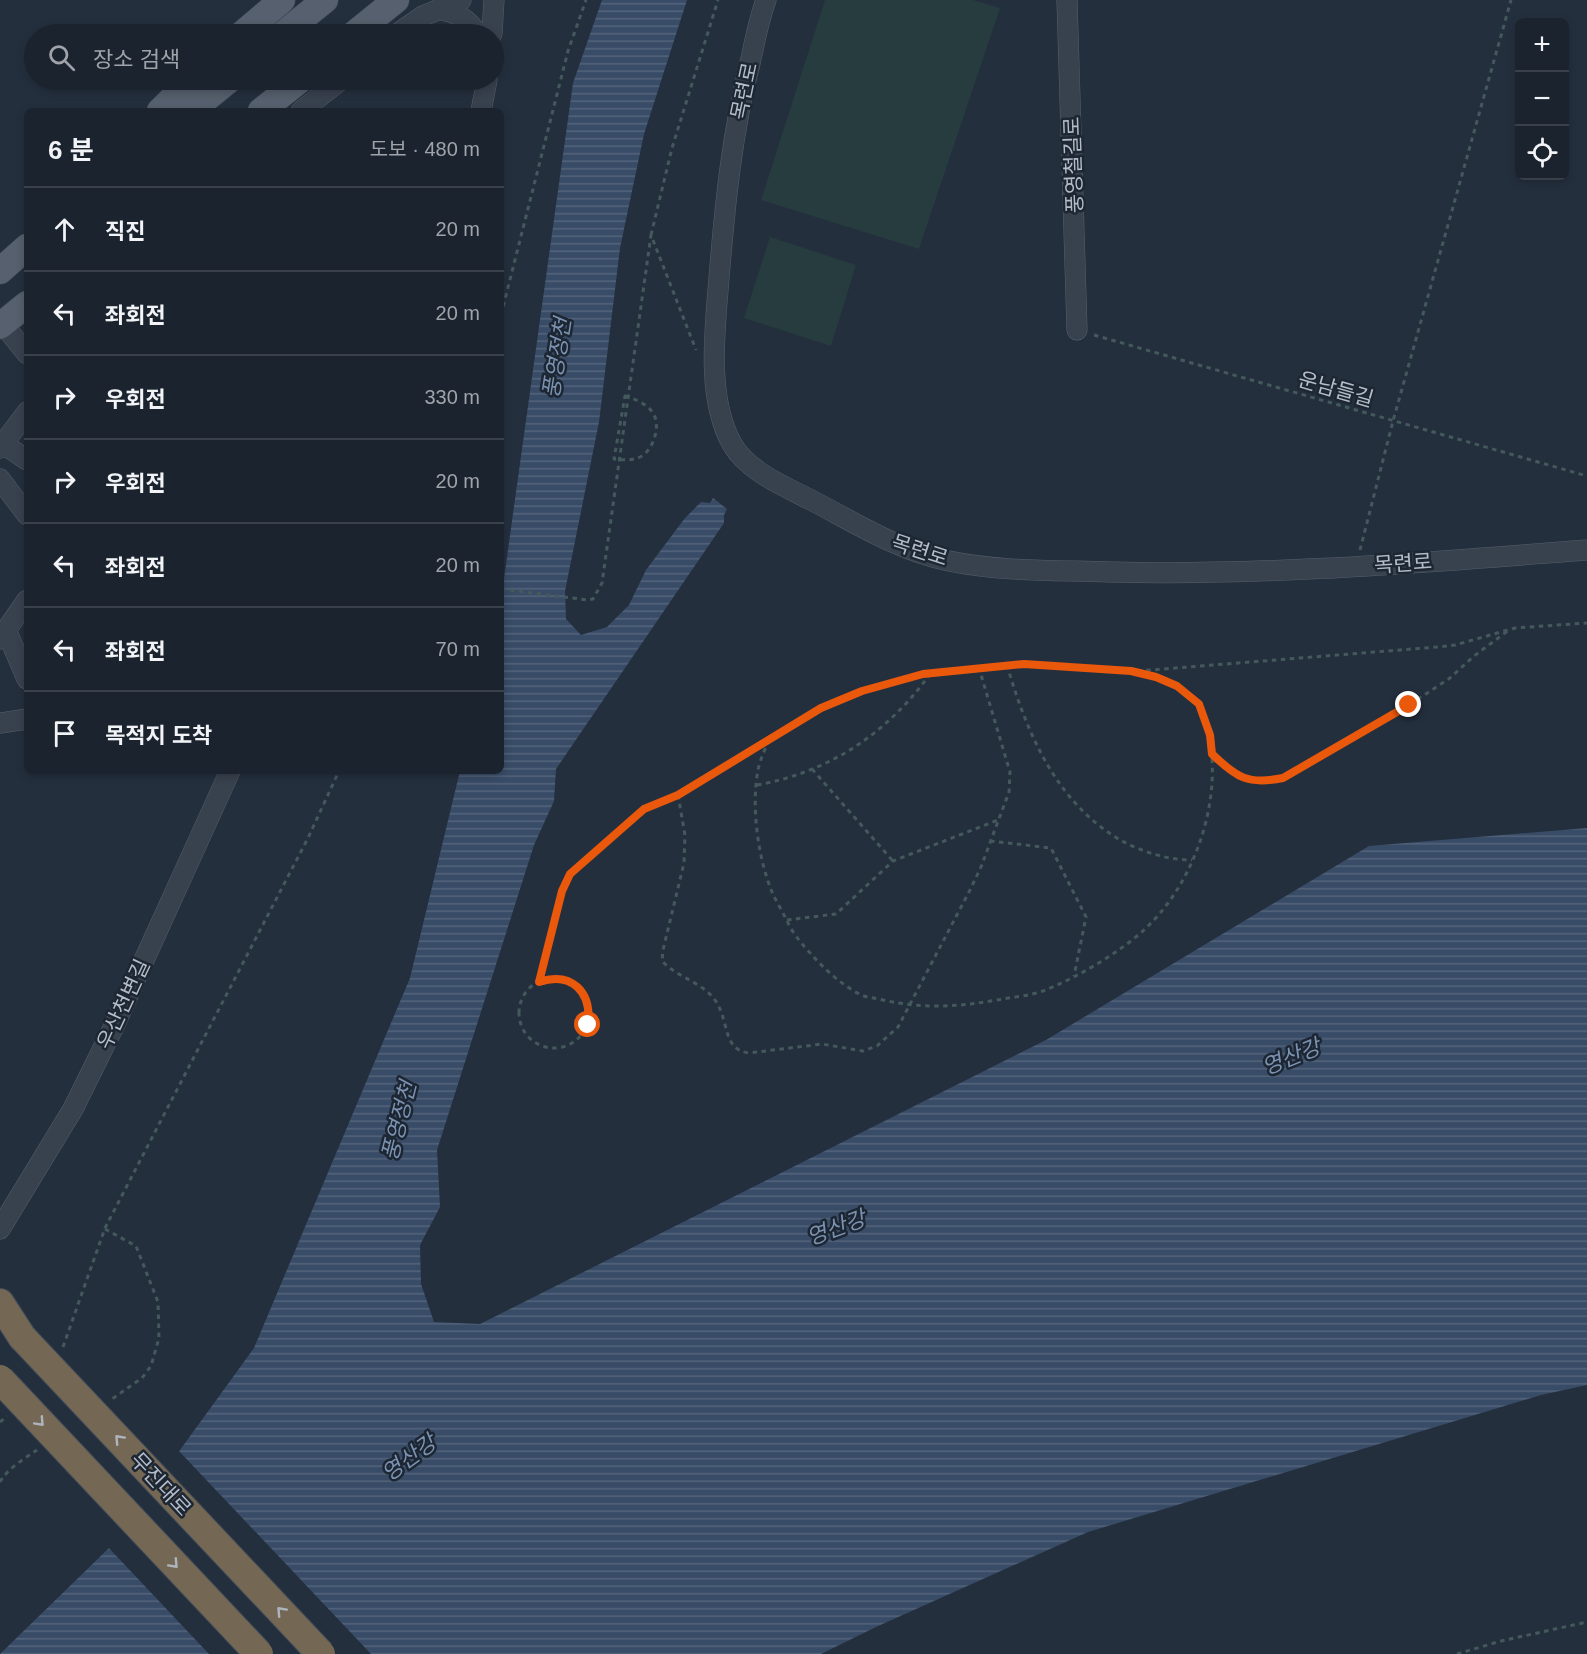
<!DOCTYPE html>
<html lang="ko">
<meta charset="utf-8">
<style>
body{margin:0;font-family:Helvetica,"Noto Sans KR",sans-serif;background:#242b36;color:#f1f3f6}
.controls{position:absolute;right:18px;top:18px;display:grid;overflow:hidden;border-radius:9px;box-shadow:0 3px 9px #0003}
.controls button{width:54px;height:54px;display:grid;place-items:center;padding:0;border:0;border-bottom:2px solid #39404a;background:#1b232e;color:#f1f3f6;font:30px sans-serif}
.stop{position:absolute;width:18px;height:18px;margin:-14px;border:4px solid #ea580c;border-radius:50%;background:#fff}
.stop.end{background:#ea580c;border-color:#fff;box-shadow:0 2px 6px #0008}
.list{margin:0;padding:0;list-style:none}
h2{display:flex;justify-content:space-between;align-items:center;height:78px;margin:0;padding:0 24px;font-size:26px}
h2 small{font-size:20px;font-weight:400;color:#a0a4aa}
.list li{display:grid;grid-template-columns:39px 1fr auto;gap:18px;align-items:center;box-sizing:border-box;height:84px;padding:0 24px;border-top:2px solid #39404a}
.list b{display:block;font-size:22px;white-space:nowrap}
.list em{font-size:20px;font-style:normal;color:#a0a4aa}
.icon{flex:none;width:33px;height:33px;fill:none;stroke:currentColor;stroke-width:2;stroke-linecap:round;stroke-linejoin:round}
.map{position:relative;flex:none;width:1587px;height:1654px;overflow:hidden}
.search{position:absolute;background:#1b232e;box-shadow:0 3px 9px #0003;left:24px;top:24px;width:480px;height:66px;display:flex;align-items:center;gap:15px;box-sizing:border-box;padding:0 21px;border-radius:33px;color:#a0a4aa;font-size:22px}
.panel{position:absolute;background:#1b232e;box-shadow:0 3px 9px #0003;left:24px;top:108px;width:480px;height:666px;border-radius:9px}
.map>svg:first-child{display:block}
.grass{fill:#263c3f}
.water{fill:url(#water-rules)}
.pier{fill:#242f3e}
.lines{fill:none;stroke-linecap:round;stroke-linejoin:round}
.minor-casing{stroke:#565f6c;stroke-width:21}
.major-casing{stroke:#414a57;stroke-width:27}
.highway-casing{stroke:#434c59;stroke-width:30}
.path{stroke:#44595c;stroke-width:3;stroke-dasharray:4.5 4.5;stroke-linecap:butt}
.minor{stroke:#38414e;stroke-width:20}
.major{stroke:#56606e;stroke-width:26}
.highway{stroke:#746855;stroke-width:28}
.highway-bridge-casing{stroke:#434c59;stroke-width:30;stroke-linecap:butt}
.highway-bridge{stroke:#746855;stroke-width:28}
.oneway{stroke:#aeb4bd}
.route{stroke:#ea580c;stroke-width:8}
.labels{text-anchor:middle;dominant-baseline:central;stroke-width:5;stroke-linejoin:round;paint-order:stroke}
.street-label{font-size:21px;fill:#b4bcc9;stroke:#1d2633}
.water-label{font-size:22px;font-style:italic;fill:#7c92b1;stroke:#1d2633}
</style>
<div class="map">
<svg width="1587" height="1654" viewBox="0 0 1587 1654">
<defs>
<pattern id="water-rules" width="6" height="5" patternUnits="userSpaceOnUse" patternTransform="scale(1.5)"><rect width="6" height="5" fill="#394c67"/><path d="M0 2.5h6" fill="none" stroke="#53647b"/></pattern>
</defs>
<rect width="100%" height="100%" fill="#242f3e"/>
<!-- grass -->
<path class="grass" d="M825,0H973L1000,8L919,249L761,200Z
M770,237L856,265L831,346L744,318Z"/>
<!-- water -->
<path class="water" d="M602,0H687L644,134L620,248L599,422L565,591L566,619L581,635L607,627L629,605L646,570L685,518L701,502L710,503L713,498L727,509L724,515V523L556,769L554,801L534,845L437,1150L440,1207L420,1245L421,1284L434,1322L480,1324L1046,1040L1369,846L1587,828V1385L1541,1395L1088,1532L876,1627L821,1654H0L109,1548L254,1348L410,978L460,771H501V600L573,83Z"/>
<!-- pier -->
<path class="pier" d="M177,1449L371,1654H209L107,1546Z"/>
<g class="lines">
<!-- minor casing -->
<g class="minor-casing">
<path id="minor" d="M766,0C759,19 755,39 751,59C732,131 725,204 719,278C715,330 706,397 732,444C748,472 786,487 813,501C857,524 900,551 949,561C1002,572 1056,570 1110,572C1269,576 1428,562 1587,550
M1067,0L1077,330
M438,9C457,13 467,18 478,34
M397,34L423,16L461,0
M492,34L494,0
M301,111L341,80
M481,111L487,80
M3,324L27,354
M3,444L27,460
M0,448L27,412
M0,479L27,515
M6,630L27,679
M0,639L27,600
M0,723L27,719
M0,1229L73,1109L115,1024L230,771"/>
</g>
<!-- major casing -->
<g class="major-casing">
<path id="major" d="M242,34L282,0
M283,34L325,0
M354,34L396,0
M160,111L191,80
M191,111L229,80
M261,111L300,80
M0,271L27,247
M0,326L27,304"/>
</g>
<!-- highway casing -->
<g class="highway-casing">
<path id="highway" d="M0,1303L22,1337"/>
</g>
<!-- path -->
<path class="path" d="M651,235L672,148L718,0
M501,315L568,51L586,0
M1094,335L1587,476
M625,396C635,399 647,404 653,413C661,425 654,448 642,456C633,461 624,460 614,459Z
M1360,550L1393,421L1511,0
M501,589L588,600L593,599L602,583L651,235L696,350
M1007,665C1027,734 1057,804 1122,841C1143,852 1167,860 1192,860
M769,740C765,749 760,760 758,770C751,807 758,858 772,892C777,903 784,914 789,925C795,936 803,945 811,954C825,970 842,985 861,995C868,998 876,998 883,1000C924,1009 957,1007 997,1000C1012,997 1029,996 1043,991C1076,978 1118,954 1145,929C1189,888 1216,819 1212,759C1208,701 1191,685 1136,672
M1213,755C1237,778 1250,785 1283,778L1409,705L1450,678L1474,656L1509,630
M812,769L892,860
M757,785C829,772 887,734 930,674
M678,795L685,835L684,863L663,950L662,961C679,979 704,982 717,1003C729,1023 723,1050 749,1053L822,1044L863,1051L877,1046L898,1027L970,890L981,867L1009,792L1010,772L979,668
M990,841L1051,848L1086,917L1074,976
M787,920L836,914L893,861L998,820
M519 1013a35 35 0 1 1 70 0a35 35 0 1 1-70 0Z
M539,982L562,891L570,874L644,809L678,795L821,708L862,691L896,682L923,674L960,670L1024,664L1131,671L1151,670L1437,647L1455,645L1515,628L1587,623
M105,1229L136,1246L158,1302L159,1338L151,1366L142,1378L112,1399
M63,1347L105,1228L308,838L339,771
M0,1422L7,1416
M0,1482C8,1468 24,1459 37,1450
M1457,1654L1501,1641L1587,1622"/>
<!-- minor -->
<use href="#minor" class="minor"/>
<!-- major -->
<use href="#major" class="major"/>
<!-- highway -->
<use href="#highway" class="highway"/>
<!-- highway-bridge casing -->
<g class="highway-bridge-casing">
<path id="highway-bridge" d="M22,1337L321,1654
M0,1379L259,1654"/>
</g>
<!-- highway-bridge -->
<use href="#highway-bridge" class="highway-bridge"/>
</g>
<!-- one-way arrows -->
<defs><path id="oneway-chevron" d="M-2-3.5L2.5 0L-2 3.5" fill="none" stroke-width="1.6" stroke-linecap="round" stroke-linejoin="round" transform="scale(1.5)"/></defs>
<g class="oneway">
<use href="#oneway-chevron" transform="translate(40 1422) rotate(47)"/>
<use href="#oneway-chevron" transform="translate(119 1439) rotate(-133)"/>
<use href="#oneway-chevron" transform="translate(174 1564) rotate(47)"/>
<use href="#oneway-chevron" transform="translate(281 1611) rotate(-133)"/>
</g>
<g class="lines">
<!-- route -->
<path class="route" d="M588,1025C592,992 572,971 539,982L562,891L570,874L644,809L678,795L821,708L862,691L923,674L1024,664L1131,671L1156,677L1177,686L1199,704L1210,735L1212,754C1237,778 1248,785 1283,778L1409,705"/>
</g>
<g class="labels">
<!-- street labels -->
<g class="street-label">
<text transform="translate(744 91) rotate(-78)">목련로</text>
<text transform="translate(1073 165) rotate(-92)">풍영철길로</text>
<text transform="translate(1336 389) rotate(16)">운남들길</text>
<text transform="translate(920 550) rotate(18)">목련로</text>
<text transform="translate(1403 563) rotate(-4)">목련로</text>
<text transform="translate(123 1004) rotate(-65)">우산천변길</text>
<text transform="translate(161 1484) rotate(47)">무진대로</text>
</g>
<!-- water labels -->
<g class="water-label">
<text transform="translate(557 358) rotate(-81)">풍영정천</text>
<text transform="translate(1291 1057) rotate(-22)">영산강</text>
<text transform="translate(399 1121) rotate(-76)">풍영정천</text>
<text transform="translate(836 1228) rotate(-20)">영산강</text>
<text transform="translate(409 1458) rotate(-36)">영산강</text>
</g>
</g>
</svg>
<div class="controls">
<button>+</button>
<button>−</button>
<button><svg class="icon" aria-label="locate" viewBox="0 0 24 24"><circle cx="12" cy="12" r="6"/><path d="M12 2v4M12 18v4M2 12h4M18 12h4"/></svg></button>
</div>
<div class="stop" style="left:588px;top:1025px"></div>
<div class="stop end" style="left:1409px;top:705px"></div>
<div class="search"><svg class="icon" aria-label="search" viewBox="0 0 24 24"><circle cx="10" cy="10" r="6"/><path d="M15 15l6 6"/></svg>장소 검색</div>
<section class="panel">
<h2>6 분<small>도보 · 480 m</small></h2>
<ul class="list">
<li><svg class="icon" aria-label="ahead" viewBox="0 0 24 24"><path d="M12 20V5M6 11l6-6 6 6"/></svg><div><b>직진</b></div><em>20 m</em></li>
<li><svg class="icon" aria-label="left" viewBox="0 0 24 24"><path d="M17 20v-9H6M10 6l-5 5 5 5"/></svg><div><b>좌회전</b></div><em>20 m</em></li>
<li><svg class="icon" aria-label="right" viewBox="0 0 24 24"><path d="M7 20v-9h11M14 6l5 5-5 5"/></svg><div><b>우회전</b></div><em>330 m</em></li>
<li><svg class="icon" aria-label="right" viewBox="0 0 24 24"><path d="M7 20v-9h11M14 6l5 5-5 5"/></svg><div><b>우회전</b></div><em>20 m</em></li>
<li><svg class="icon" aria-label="left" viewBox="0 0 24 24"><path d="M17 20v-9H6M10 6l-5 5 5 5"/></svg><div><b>좌회전</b></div><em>20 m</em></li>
<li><svg class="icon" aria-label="left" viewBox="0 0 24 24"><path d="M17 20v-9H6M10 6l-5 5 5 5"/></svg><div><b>좌회전</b></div><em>70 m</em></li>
<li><svg class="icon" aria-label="arrive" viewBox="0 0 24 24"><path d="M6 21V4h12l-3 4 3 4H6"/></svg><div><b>목적지 도착</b></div></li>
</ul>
</section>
</div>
